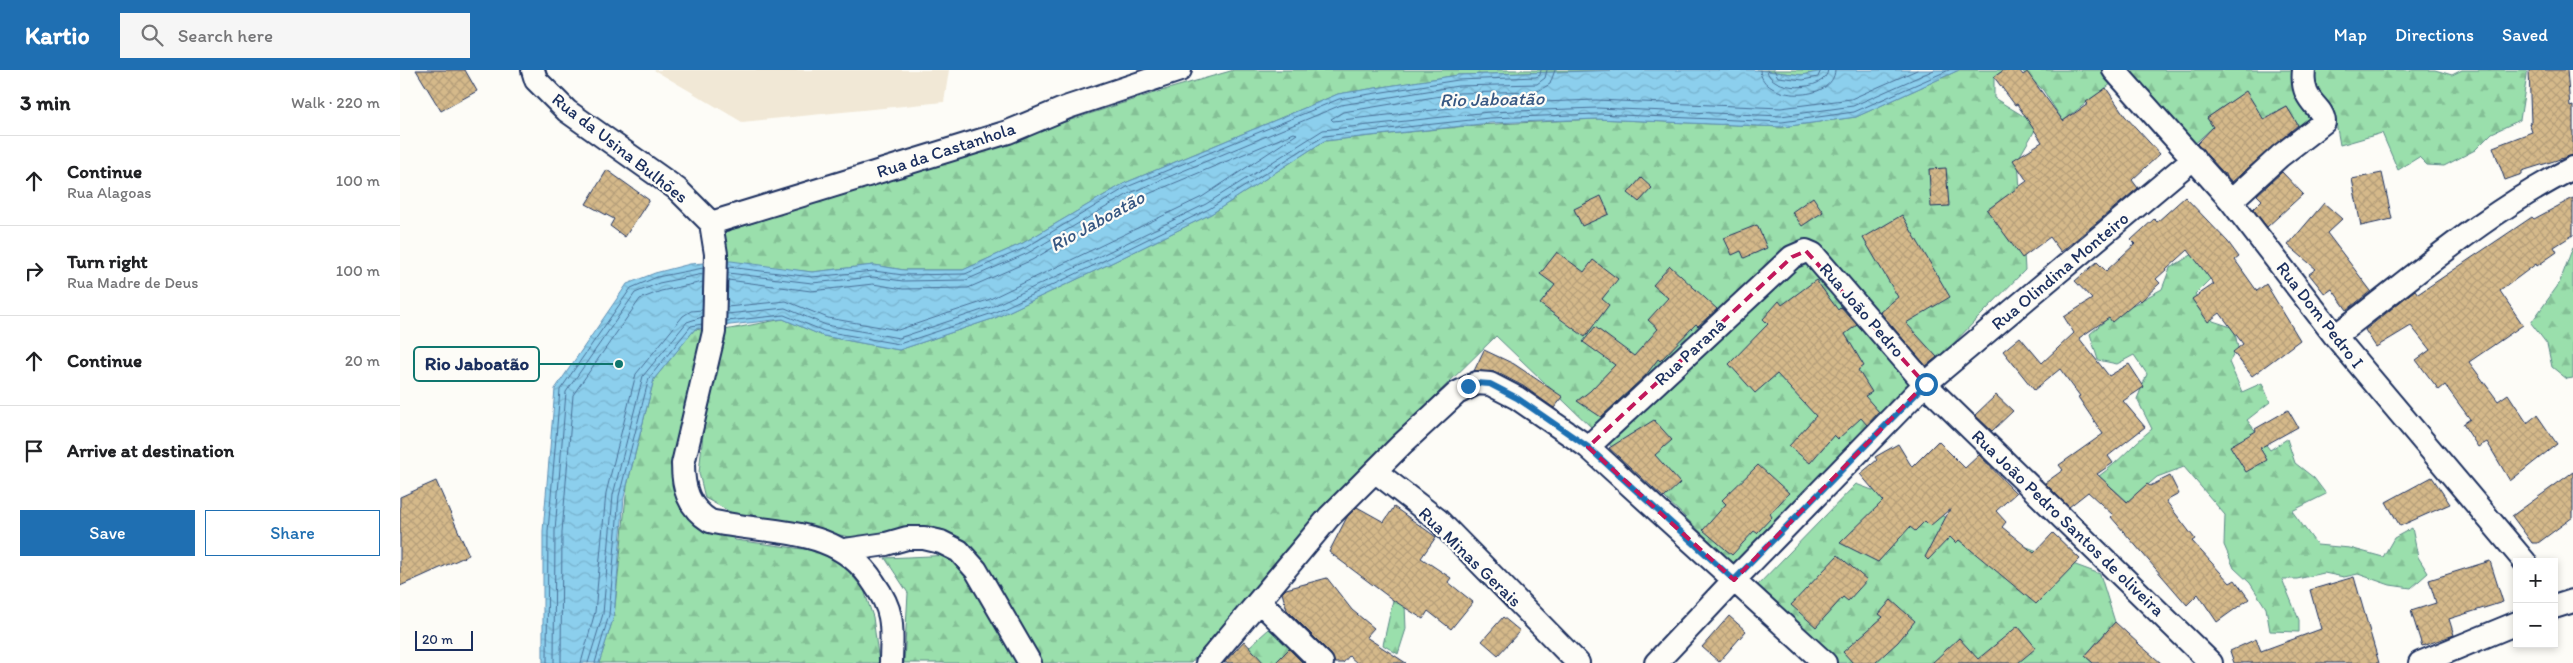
<!DOCTYPE html>
<meta charset="utf-8">
<style>
body{margin:0;font-family:Itim,sans-serif;background:#f6f6f6;color:#202124}
.controls{position:absolute;right:15px;bottom:15px;display:grid;overflow:hidden;border-radius:0px;box-shadow:0 2px 8px #0003}
.controls button{width:45px;height:45px;display:grid;place-items:center;padding:0;border:0;border-bottom:1px solid #e0e0e0;background:#fff;color:#202124;font:25px sans-serif}
.scale{position:absolute;left:15px;bottom:12px;width:58px;box-sizing:border-box;padding-left:5px;border:2px solid #1b2f5e;border-top:0;font-size:14px;line-height:18px;white-space:nowrap;color:#1b2f5e;-webkit-text-stroke:4px #fdfcf7;paint-order:stroke}
.stop{position:absolute;width:15px;height:15px;margin:-11px;border:4px solid #1f6fb2;border-radius:50%;background:#fff}
.stop.end{background:#1f6fb2;border-color:#fff;box-shadow:0 1px 5px #0008}
.list{margin:0;padding:0;list-style:none}
h2{display:flex;justify-content:space-between;align-items:center;height:65px;margin:0;padding:0 20px;font-size:21px}
h2 small{font-size:16px;font-weight:400;color:#757577}
.list li{display:grid;grid-template-columns:32px 1fr auto;gap:15px;align-items:center;box-sizing:border-box;height:90px;padding:0 20px;border-top:1px solid #e0e0e0}
.list b{display:block;font-size:19px;white-space:nowrap}
.list p{margin:0;font-size:16px;white-space:nowrap;color:#757577}
.list em{font-size:16px;font-style:normal;color:#757577}
.actions{display:flex;gap:10px;padding:15px 20px}
.actions a{flex:1;padding:11px 0;border:1px solid #1f6fb2;border-radius:0px;text-align:center;font-size:18px;color:#1f6fb2}
.actions .main{background:#1f6fb2;color:#fff}
.icon{flex:none;width:28px;height:28px;fill:none;stroke:currentColor;stroke-width:2;stroke-linecap:round;stroke-linejoin:round}
.map{position:relative;flex:none;width:2173px;height:593px;overflow:hidden}
header{display:flex;align-items:center;gap:30px;box-sizing:border-box;height:70px;padding:0 25px;background:#1f6fb2;color:#fff}
header strong{font-size:24px}
nav{display:flex;gap:28px;margin-inline-start:auto;font-size:18px}
.search{width:350px;height:45px;background:#f6f6f6;display:flex;align-items:center;gap:12px;box-sizing:border-box;padding:0 18px;border-radius:0px;color:#757577;font-size:19px}
main{display:flex}
aside{flex:1;background:#fff}
.map>svg:first-child{display:block}
.built{fill:#f1e8d6}
.forest{fill:url(#forest-firs);stroke:#5a8785}
.water{fill:url(#water-waves);stroke:#5f8fb4}
.lines{fill:none;stroke-linecap:round;stroke-linejoin:round}
.shore{stroke:#486f97;stroke-width:1}
.building{fill:url(#building-cross-hatch);stroke:#1b2f5e}
.minor-casing{stroke:#1b2f5e;stroke-width:26}
.minor{stroke:#fdfcf7;stroke-width:22}
.route{stroke:#1f6fb2;stroke-width:6}
.marked{fill:none;stroke:#c2185b;stroke-width:4;stroke-dasharray:10 6;stroke-linejoin:round}
.labels{text-anchor:middle;dominant-baseline:central;stroke-width:4.5;stroke-linejoin:round;paint-order:stroke}
.street-label{font-size:18px;fill:#1b2f5e;stroke:#fdfcf7}
.water-label{font-size:19px;font-style:italic;fill:#375782;stroke:#fdfcf7}
.leader{fill:none;stroke:#0f766e;stroke-width:2}
.callout-dot{fill:#0f766e;stroke:#fdfcf7;stroke-width:2}
.callout{fill:#fdfcf7;stroke:#0f766e;stroke-width:2}
.callout-label{font-size:19px;text-anchor:middle;font-weight:bold;fill:#1b2f5e}
</style>
<header>
<strong>Kartio</strong>
<div class="search"><svg class="icon" aria-label="search" viewBox="0 0 24 24"><circle cx="10" cy="10" r="6"/><path d="M15 15l6 6"/></svg>Search here</div>
<nav><a>Map</a><a>Directions</a><a>Saved</a></nav>
</header>
<main>
<aside>
<h2>3 min<small>Walk · 220 m</small></h2>
<ul class="list">
<li><svg class="icon" aria-label="ahead" viewBox="0 0 24 24"><path d="M12 20V5M6 11l6-6 6 6"/></svg><div><b>Continue</b><p>Rua Alagoas</p></div><em>100 m</em></li>
<li><svg class="icon" aria-label="right" viewBox="0 0 24 24"><path d="M7 20v-9h11M14 6l5 5-5 5"/></svg><div><b>Turn right</b><p>Rua Madre de Deus</p></div><em>100 m</em></li>
<li><svg class="icon" aria-label="ahead" viewBox="0 0 24 24"><path d="M12 20V5M6 11l6-6 6 6"/></svg><div><b>Continue</b></div><em>20 m</em></li>
<li><svg class="icon" aria-label="arrive" viewBox="0 0 24 24"><path d="M6 21V4h12l-3 4 3 4H6"/></svg><div><b>Arrive at destination</b></div></li>
</ul>
<div class="actions"><a class="main">Save</a><a>Share</a></div>
</aside>
<div class="map">
<svg width="2173" height="593" viewBox="0 0 2173 593">
<defs>
<pattern id="forest-firs" width="22" height="20" patternUnits="userSpaceOnUse" patternTransform="scale(1.25)"><rect width="22" height="20" fill="#9adfac"/><path d="M5 1l3.5 6h-7zM16 11l3.5 6h-7z" fill="#84c096"/></pattern>
<pattern id="water-waves" width="16" height="10" patternUnits="userSpaceOnUse" patternTransform="scale(1.25)"><rect width="16" height="10" fill="#8ccfed"/><path d="M0 5q4-4 8 0t8 0" fill="none" stroke="#78b2ce"/></pattern>
<pattern id="building-cross-hatch" width="8" height="8" patternUnits="userSpaceOnUse" patternTransform="scale(1.25)"><rect width="8" height="8" fill="#d5b98a"/><path d="M0 0l8 8M0 8l8-8" fill="none" stroke="#b69f7a"/></pattern>
</defs>
<rect width="100%" height="100%" fill="#fdfcf7"/>
<filter id="ink" filterUnits="userSpaceOnUse"><feTurbulence type="fractalNoise" baseFrequency=".02" numOctaves="2"/><feDisplacementMap in="SourceGraphic" scale="10" xChannelSelector="R" yChannelSelector="G"/><feConvolveMatrix kernelMatrix="1 2 1 2 8 2 1 2 1" color-interpolation-filters="sRGB"/></filter>
<g filter="url(#ink)">
<!-- built -->
<path class="built" d="M254,0H549L544,32L342,52Z"/>
<!-- forest -->
<path class="forest" d="M834,0H1224L1058,5L938,24L725,113L623,173L563,200H504L474,195L412,202L325,192V162L754,23Z
M1357,0H1428L1402,5Z
M1559,0H1604L1594,7V28L1638,55L1618,89L1625,200L1336,496L1096,266L922,437L791,593H504L508,523L485,488L576,484L541,459L460,469L334,444L305,428L299,403L313,265L271,390L335,470L433,483L464,520L473,547L479,593H199L214,546L227,416L254,309L295,259L314,262L383,249L423,266L499,280L595,248L703,197L811,144L924,71L1076,55L1197,49L1382,57L1456,47Z
M1621,0H1707L1716,10L1663,51L1643,20Z
M1725,0H1899L1914,50L1901,61L1887,37L1863,49L1845,22L1807,48L1813,57L1790,78Z
M1915,0H2035L2052,5L2062,0H2127V5L2120,50L2092,63L2075,80L2044,96L2027,95L2019,87L1998,100L1982,63L1940,75L1935,47L1910,21Z
M2173,177V308L2167,309L2152,297L2147,274L2131,253L2159,214Z
M1793,184L1811,208L1795,224L1813,251L1834,258L1838,278L1829,292L1842,322L1862,313L1870,332L1847,350L1870,380L1887,369L1895,393L1914,408L1926,424L1892,441L1917,475L1950,478L1983,487L1994,468L2012,458L2018,487L2028,503L2011,518L1990,515L1958,504L1944,507L1924,503L1897,509H1882L1899,550V562L1870,561L1866,538L1850,513L1834,498L1824,475L1825,445L1784,397L1757,407L1728,432L1699,406C1720,391 1732,375 1752,359L1737,329L1747,304L1734,285L1717,294L1698,290L1690,264L1707,249L1762,219L1770,198Z
M1456,414L1700,504L1715,552L1685,586L1693,593H1435L1354,519Z
M993,530L1005,535L1006,559L998,584L983,575Z
M869,559L907,593H831Z"/>
<!-- water -->
<path class="water" d="M1224,0H1357L1402,5L1428,0H1559L1456,47L1382,57L1197,49L1090,53L924,71L811,144L703,197L595,248L499,280L423,266L383,249L295,259L254,309L224,427L214,546L199,593H143V461L155,319L227,214L255,203L290,194L331,191L412,202L474,195L504,200H563L623,173L725,113L938,24L1058,5Z"/>
<g class="lines">
<!-- shore -->
<path class="shore" d="M1155,0L1150,14L1138,21L1059,23L943,42L931,49L933,51L1088,34L1196,30L1381,38L1451,29L1517,0
M1360,0C1361,32 1434,33 1435,0
M1367,0C1369,22 1426,23 1428,0
M1374,0L1378,7L1403,10L1418,7L1421,0
M328,197L412,207L474,201L503,205L565,204L625,178L727,117L939,29L1058,10L1136,7L1140,5L1141,0
M328,203L412,213L473,207L503,211L566,210L628,183L730,123L941,35L1058,16L1137,14L1145,8L1147,0
M327,237L386,231L428,248L498,260L588,230L802,127L897,64L894,63L734,130L632,190L568,218L503,219L473,214L411,221L328,210
M327,244L385,238L426,255L499,268L591,237L698,187L806,134L923,60L1089,42L1197,38L1381,46L1453,36L1534,0
M327,251L384,245L424,261L499,274L593,243L701,192L809,139L924,66L1089,48L1197,44L1382,52L1454,42L1549,0
M147,593L148,461L160,320L231,218L257,207L303,198
M154,593L155,461L166,322L235,223L259,213L303,204
M161,593L162,462L173,325L240,229L261,221L303,212
M181,593L195,542L206,423L236,304L283,246L291,241L302,240
M188,593L203,544L213,425L243,306L287,252L302,247
M195,593L209,545L219,426L249,308L291,256L302,254"/>
</g>
<!-- building -->
<path class="building" d="M16,0H65L77,21L41,41Z
M1604,0H1619L1623,5L1627,2L1663,51L1688,34L1686,32L1706,18L1725,46L1760,84L1732,110L1738,118L1661,182L1650,167L1622,188L1587,140L1627,111L1613,90L1642,72L1617,34L1615,35L1594,7Z
M2129,0H2167L2170,37L2173,36V85L2122,101V104L2105,110L2093,77L2132,62L2129,53L2131,52Z
M1846,21L1864,50L1887,37L1898,55L1832,112L1797,74L1813,57L1807,48Z
M1546,98L1549,136L1531,137L1529,99Z
M207,100L249,130L225,167L210,156L214,149L186,134Z
M1882,102L1903,124L1867,157L1853,139L1862,130L1857,125Z
M1982,103L1992,149L1961,156L1952,109Z
M1241,108L1252,118L1239,132L1228,123Z
M1201,126L1209,144L1182,156L1174,139Z
M1413,127L1423,142L1402,156L1392,142Z
M1785,127L1828,172L1839,187L1835,190L1857,221L1866,214L1900,270L1852,306L1833,282L1843,274L1820,243L1808,252L1792,229L1814,214L1788,180L1756,209L1760,213L1741,231L1739,229L1712,252L1709,248L1679,268L1709,306L1729,294L1744,317L1723,331L1745,357L1708,386L1713,393L1697,404L1727,432L1747,414L1750,416L1770,406L1779,424L1766,431L1795,469L1792,471L1830,513L1835,510L1849,529L1817,552L1798,524L1787,535L1711,447L1713,445L1688,422L1669,437L1645,413L1663,400L1659,395L1703,364L1678,327L1680,326L1660,299L1634,320L1603,281L1620,267L1642,293L1674,263L1664,247L1692,229L1675,211L1697,192L1706,201L1735,174L1731,170L1754,149L1757,152Z
M2173,128V165L2154,177L2157,182L2137,196L2136,194L2100,221L2123,255L2069,292L2098,331L2108,324L2127,353L2137,345L2157,374L2110,411L2087,372L2078,377L2063,354L2070,349L2045,315L2039,320L2016,290L2030,280L2011,256L1976,277L1965,260L2015,220L2018,224L2132,147L2134,149Z
M1924,133L1942,149L1927,163L1971,221L1947,240L1932,219L1925,224L1909,204L1916,199L1888,175Z
M1502,145L1550,227L1506,253L1537,287L1526,296L1480,242L1498,227L1463,168Z
M1357,155L1367,178L1344,188L1341,181L1332,185L1324,168Z
M1157,182L1184,202L1193,190L1218,209L1202,229L1209,235L1185,267L1140,234L1155,215L1140,204Z
M1270,196L1317,239L1298,256L1296,254L1260,291L1258,289L1246,305L1201,347L1177,331L1190,321L1215,295L1183,272L1195,257L1234,286L1258,259L1248,250L1268,228L1253,215Z
M1416,210L1438,240L1441,237L1457,255L1445,264L1464,296L1458,300L1472,322L1465,326L1479,342L1467,355L1461,348L1438,369L1434,365L1410,393L1389,376L1416,346L1377,304L1355,323L1329,294L1368,254L1363,249L1379,231L1382,235Z
M1084,280L1114,294L1163,327L1154,338L1123,316L1096,302L1074,301Z
M1596,325L1613,341L1592,361L1575,345Z
M1888,340L1898,357L1860,378L1867,390L1846,402L1830,376L1856,361L1855,359Z
M1254,350L1272,370L1255,385L1280,413L1264,428L1209,378Z
M1538,371L1565,398L1579,385L1616,423L1596,441L1606,452L1602,457L1634,483L1653,463L1680,489L1636,534L1559,470L1556,473L1550,467L1528,490L1525,487L1550,439L1530,456L1525,451L1515,461L1510,457L1478,492L1440,473L1483,431L1460,404L1477,390L1475,387L1498,374L1512,397Z
M1358,395L1389,423L1370,444L1372,447L1357,463L1354,461L1332,485L1303,460L1326,434L1322,430Z
M2173,402V447L2138,473H2132L2112,446Z
M2032,407L2050,434L2000,456L1986,432Z
M36,411L69,485L0,516V427Z
M957,437L984,452L994,437L1036,467L1021,488L1051,508L1048,512L1073,532L1051,559L1028,541L1023,549L993,530L929,482L947,447Z
M1438,485L1467,510L1448,531L1443,527L1416,557L1391,535Z
M2090,491L2103,532L2049,549L2054,565L2022,576L2011,541L2036,533L2029,510Z
M1954,507L1979,593H1834L1830,581L1856,569L1861,581L1921,559L1910,520Z
M927,508L952,540L974,558L966,567L1006,593H957L949,586L943,593H935L931,584L887,540L882,523L886,519Z
M1491,530L1515,551L1498,572L1475,593H1453L1443,582L1483,547L1479,544Z
M1329,546L1346,561L1319,592L1302,577Z
M1103,547L1120,561L1098,585L1082,571Z
M1715,552L1740,575L1761,593H1693L1685,586Z
M1618,556L1636,578L1618,593H1532L1559,568L1578,589Z
M844,571L864,593H824Z
M889,579L903,593H875Z"/>
<g class="lines">
<!-- minor casing -->
<g class="minor-casing">
<path id="minor" d="M133,0L136,10L167,41L277,119L311,153L316,184L314,262L283,394C283,418 288,437 310,451C369,465 438,454 474,513C481,523 488,535 490,547C493,562 491,578 491,593
M1714,0L1831,131L1935,266L2125,492
M1831,131L1880,86L1924,52C1923,35 1900,33 1904,0
M311,153L608,62L668,37L780,0
M1935,266C2012,208 2087,141 2173,98
M1188,377L1392,187L1406,181L1413,184L1525,314L1811,593
M976,402L1038,450L1178,593
M445,480L486,474L507,468H524L541,472L559,481L576,500L630,593
M859,531L922,593
M2154,537L2173,531
M807,593L929,447L1001,375L1057,323L1077,313L1090,314L1117,328L1188,377L1425,593
M1256,593L1334,510L1525,314L1794,88
M2020,593L2117,553"/>
</g>
<!-- minor -->
<use href="#minor" class="minor"/>
</g>
</g>
<g class="lines" filter="url(#ink)">
<!-- route -->
<path class="route" d="M1068,316L1076,313L1090,314L1117,328L1188,377L1334,510L1526,314"/>
</g>
<!-- marked area -->
<path class="marked" d="M1406,181L1525,314L1334,510L1188,377L1392,187Z"/>
<g class="labels">
<!-- street labels -->
<g class="street-label">
<text transform="translate(220 78) rotate(38)">Rua da Usina Bulhões</text>
<text transform="translate(546 80) rotate(-18)">Rua da Castanhola</text>
<text transform="translate(1660 201) rotate(-40)">Rua Olindina Monteiro</text>
<text transform="translate(1462 240) rotate(49)">Rua João Pedro</text>
<text transform="translate(1920 245) rotate(52)">Rua Dom Pedro I</text>
<text transform="translate(1290 282) rotate(-43)">Rua Paraná</text>
<text transform="translate(1668 453) rotate(44)">Rua João Pedro Santos de oliveira</text>
<text transform="translate(1070 487) rotate(44)">Rua Minas Gerais</text>
</g>
<!-- water labels -->
<g class="water-label">
<text transform="translate(1092 29) rotate(-1)">Rio Jaboatão</text>
<text transform="translate(697 151) rotate(-29)">Rio Jaboatão</text>
</g>
</g>
<!-- callouts -->
<path class="leader" d="M219 294L139 294"/>
<circle class="callout-dot" cx="219" cy="294" r="5"/>
<rect class="callout" x="14" y="277" width="125" height="34" rx="5"/>
<g class="callout-label">
<text x="77" y="300">Rio Jaboatão</text>
</g>
</svg>
<div class="controls">
<button>+</button>
<button>−</button>
</div>
<div class="scale">20 m</div>
<div class="stop" style="left:1526px;top:314px"></div>
<div class="stop end" style="left:1068px;top:316px"></div>
</div>
</main>
